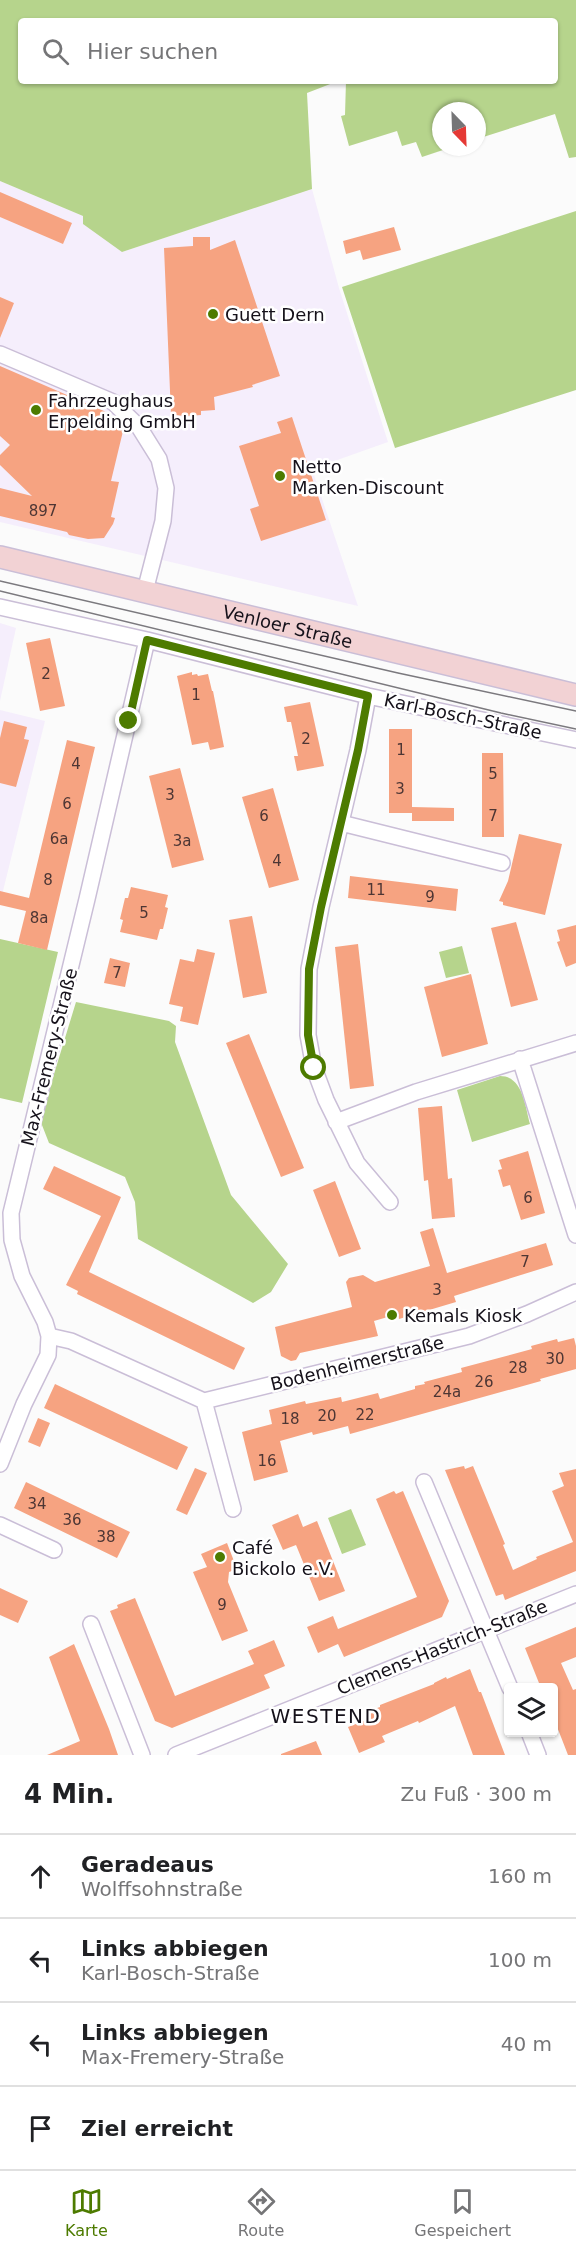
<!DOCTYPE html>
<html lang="de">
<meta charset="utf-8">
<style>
body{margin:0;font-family:"DejaVu Sans",sans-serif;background:#f6f6f6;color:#202124}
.controls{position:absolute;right:18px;bottom:18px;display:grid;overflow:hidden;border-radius:6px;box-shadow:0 2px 4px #0004}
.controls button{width:54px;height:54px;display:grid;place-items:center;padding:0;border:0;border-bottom:2px solid #e0e0e0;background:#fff;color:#202124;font:30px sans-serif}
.compass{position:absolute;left:432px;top:102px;width:54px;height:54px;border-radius:50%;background:#fff;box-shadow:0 2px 4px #0004;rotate:157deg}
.stop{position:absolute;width:18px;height:18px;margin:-14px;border:4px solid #4d7b00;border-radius:50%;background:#fff}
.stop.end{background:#4d7b00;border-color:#fff;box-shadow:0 2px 6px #0008}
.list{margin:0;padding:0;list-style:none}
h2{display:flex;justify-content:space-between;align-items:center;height:78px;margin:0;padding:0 24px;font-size:26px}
h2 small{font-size:20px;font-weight:400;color:#757577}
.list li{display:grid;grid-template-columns:39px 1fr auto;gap:18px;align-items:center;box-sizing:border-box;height:84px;padding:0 24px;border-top:2px solid #e0e0e0}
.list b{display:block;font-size:22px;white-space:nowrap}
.list p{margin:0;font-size:20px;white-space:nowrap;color:#757577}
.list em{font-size:20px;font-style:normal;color:#757577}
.icon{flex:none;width:33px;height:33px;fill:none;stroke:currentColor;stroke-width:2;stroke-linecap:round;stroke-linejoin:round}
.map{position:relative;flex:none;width:576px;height:1755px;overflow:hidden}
.search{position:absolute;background:#fff;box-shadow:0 2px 4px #0004;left:18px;right:18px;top:18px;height:66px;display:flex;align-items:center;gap:15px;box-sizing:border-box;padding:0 21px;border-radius:6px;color:#757577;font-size:22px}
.sheet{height:414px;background:#fff}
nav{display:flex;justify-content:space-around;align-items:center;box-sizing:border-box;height:84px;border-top:2px solid #e0e0e0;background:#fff;font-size:16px;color:#757577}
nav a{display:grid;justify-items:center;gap:3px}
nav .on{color:#4d7b00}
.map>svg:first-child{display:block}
.built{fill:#f5eefc}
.green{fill:#b6d48c}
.building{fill:#f6a381}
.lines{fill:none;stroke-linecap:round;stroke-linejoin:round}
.minor-casing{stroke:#cabed7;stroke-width:18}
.secondary-casing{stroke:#cabed7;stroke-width:24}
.minor{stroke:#fff;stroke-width:15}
.secondary{stroke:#f2d2d4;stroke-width:21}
.tram{stroke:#7b797e;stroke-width:1.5}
.route{stroke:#4d7b00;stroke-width:8}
.poi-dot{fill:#4d7b00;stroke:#fff;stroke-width:2}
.labels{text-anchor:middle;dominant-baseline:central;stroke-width:5;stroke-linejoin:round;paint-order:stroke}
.number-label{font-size:15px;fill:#4d3634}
.poi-label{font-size:18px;fill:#15111a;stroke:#fff;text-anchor:start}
.street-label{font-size:18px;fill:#15111a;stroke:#fff}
.neighbourhood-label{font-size:20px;letter-spacing:1.5px;fill:#15111a;stroke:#fff}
</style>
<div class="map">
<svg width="576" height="1755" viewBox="0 0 576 1755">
<rect width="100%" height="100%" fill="#fbfbfb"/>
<!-- built -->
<path class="built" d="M0,181L83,216L122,252L312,189L339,288L388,442L312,469L358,606L0,522Z
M0,623L16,628L0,701Z
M0,710L45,721L0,903Z"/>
<!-- green -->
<path class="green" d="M0,0H576V157L569,158L555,114L477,139V111H441V147H452L422,157L416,142L402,146L397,131L349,146L341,116L345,115L346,81H555V21H21V81H338L307,93L312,189L122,252L83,224V216L0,181Z
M576,211V390L395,448L342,287Z
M0,939L58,952L22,1103L0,1098Z
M462,946L469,973L446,978L439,952Z
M76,1002L169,1021L176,1026L175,1042L231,1195L288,1264L271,1292L253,1303L138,1239L135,1202L125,1177L49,1143L40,1120Z
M500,1076C523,1076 525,1106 530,1124L472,1142L457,1090Z
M351,1509L366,1545L342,1554L328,1518Z"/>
<!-- building -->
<path class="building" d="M0,192L72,223L63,244L0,217Z
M394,227L401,250L363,260L360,250L346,254L343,241Z
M193,237H210V250L235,240L280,376L252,385L253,387L214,397L215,410L201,411V415L187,416L171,415L164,248L193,246Z
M0,297L14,303L0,338Z
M0,366L104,411L124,427L111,481L119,482L111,517L115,518L113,524L104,538L88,539L69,535L67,532L0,516V488L32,496L0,465V455L10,445L0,436Z
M292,417L326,520L261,541L250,509L259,506L239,446L281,433L277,422Z
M50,638L65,706L40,711L26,643Z
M192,672V675L197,674L198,676L208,674L212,691H213L224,747L210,750L208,742L192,745L177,676Z
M310,702L324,766L297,771L294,756H298L291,722H287L284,707Z
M4,721L27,727L24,739L29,740L16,787L0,783V738Z
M389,729H412V813H389Z
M67,740L95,747L47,950L18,943L26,911L0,905V891L29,898Z
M482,753H503L504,837H482Z
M180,768L204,860L172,868L149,776Z
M273,788L299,880L269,888L242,797Z
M412,807L454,808V821H412Z
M519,834L562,844L545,915L503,905V902L499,901L508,881Z
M350,876L458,889L456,911L348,898Z
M131,887L168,895L165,907L168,908L163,929H160L157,940L120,932L123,920L120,919L125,898H128Z
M252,916L267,993L243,998L229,920Z
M516,922L538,1000L511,1007L491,928Z
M576,925V963L566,967L557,942L560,941L557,930Z
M358,944L374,1086L350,1089L335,947Z
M197,949L215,953L198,1025L180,1021L183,1007L169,1004L180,959L194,962Z
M110,958L130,963L125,987L104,983Z
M471,974L488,1044L442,1057L424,987Z
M249,1034L304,1168L281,1177L226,1043Z
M442,1106L448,1179L452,1178L455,1217L432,1219L428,1180L424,1181L418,1108Z
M528,1151L545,1213L521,1220L510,1185L503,1187L498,1170L502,1169L499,1160Z
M54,1166L121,1197L89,1272L245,1348L234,1370L77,1294L78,1291L66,1285L101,1216L43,1189Z
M335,1181L361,1249L339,1257L313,1190Z
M433,1228L447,1273L546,1243L553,1265L454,1296L456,1302L399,1319L398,1314L374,1321L378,1336L300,1353L296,1360L291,1361L281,1356L275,1327L352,1307L346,1282L349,1278L363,1275L375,1282L430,1266L420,1232Z
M574,1338L576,1346V1369L540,1379L541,1381L350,1434L348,1426L313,1435L312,1432L280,1441L288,1472L254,1481L242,1432L272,1424L269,1410L305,1401L306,1404L341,1397L342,1402L378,1393L380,1399L415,1389V1386L425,1384L424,1382L462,1372L461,1368L532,1349L531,1346L557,1339L558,1342Z
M55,1384L188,1447L177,1470L44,1408Z
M38,1418L50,1423L40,1447L28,1442Z
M464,1466L465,1469L473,1466L505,1544L503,1545L513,1570L537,1559L536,1557L573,1542L552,1491L564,1486L559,1473L576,1469V1571L505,1600L503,1594L496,1596L445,1470Z
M195,1468L207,1473L187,1515L176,1510Z
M26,1482L130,1532L117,1558L14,1508Z
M394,1491L396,1494L403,1491L449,1601L442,1617L344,1657L338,1644L318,1653L307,1627L333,1616L338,1629L417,1597L376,1499Z
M298,1514L303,1527L317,1521L345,1591L319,1601L296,1545L283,1550L272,1525Z
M227,1543L237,1569L229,1572L228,1582L248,1631L222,1641L193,1572L207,1567L201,1554Z
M0,1588L28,1601L18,1623L0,1615Z
M135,1598L175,1696L254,1664L248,1651L274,1640L285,1666L264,1675L270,1688L172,1728L155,1721L110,1611L118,1608L117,1605Z
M576,1627V1657L561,1663L573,1690L576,1689V1755H568L554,1719V1688H541L525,1648Z
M74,1644L109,1729L118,1755H47L80,1741L49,1657Z
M470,1669L479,1692H481L505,1755H473L455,1706L419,1723L418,1721L382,1736L385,1742L359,1753L348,1727L369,1719L366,1712L380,1707V1705L434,1684V1683L446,1677L447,1679Z
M316,1741L322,1755H281V1754Z"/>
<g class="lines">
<!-- minor casing -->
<g class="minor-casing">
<path id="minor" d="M0,354L113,402L139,427L159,459L166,488L163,521L145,591
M0,607L147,640L368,696L576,740
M368,696L358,750L321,907L309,969L308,1035L314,1068L326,1100L357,1163L390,1202
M341,823L502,863
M520,1059L576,1235
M336,1122L416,1092L576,1043
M49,1336L71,1341L204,1401L469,1336L527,1314L576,1292
M204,1401L233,1509
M0,1464L24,1404L48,1355L49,1336L45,1322L22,1276L12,1240L11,1213L87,899L147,640
M424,1482L510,1688
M0,1525L54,1550
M91,1624L142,1755
M529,1732L538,1755
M176,1755L576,1594"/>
</g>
<!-- secondary casing -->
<g class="secondary-casing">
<g id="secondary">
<path id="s1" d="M0,557L576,695"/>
</g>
</g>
<!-- minor -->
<use href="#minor" class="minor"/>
<!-- secondary -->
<use href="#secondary" class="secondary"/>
<!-- tram -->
<path class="tram" d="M0,581L398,673L576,711
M0,591L501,713L576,729"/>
</g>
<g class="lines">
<!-- route -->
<path class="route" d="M129,721L147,640L368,696L358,750L321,907L309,969L308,1035L314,1068"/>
</g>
<!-- markers -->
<g class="poi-dot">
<circle cx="213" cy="314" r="6"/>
<circle cx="36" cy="410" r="6"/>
<circle cx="280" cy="476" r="6"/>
<circle cx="392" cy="1315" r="6"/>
<circle cx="220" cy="1557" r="6"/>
</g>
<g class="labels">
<!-- number labels -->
<g class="number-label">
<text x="43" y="511">897</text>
<text x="46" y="674">2</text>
<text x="196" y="695">1</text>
<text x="306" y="739">2</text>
<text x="401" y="750">1</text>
<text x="76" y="764">4</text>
<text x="493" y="774">5</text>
<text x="400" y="789">3</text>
<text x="170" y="795">3</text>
<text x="67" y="804">6</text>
<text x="264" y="816">6</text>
<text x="493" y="816">7</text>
<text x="59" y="839">6a</text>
<text x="182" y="841">3a</text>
<text x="277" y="861">4</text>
<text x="48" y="880">8</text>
<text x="376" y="890">11</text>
<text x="430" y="897">9</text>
<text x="144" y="913">5</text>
<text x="39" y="918">8a</text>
<text x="117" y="973">7</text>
<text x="528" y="1198">6</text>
<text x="525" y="1262">7</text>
<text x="437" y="1290">3</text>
<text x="555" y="1359">30</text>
<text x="518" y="1368">28</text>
<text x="484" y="1382">26</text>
<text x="447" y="1392">24a</text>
<text x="365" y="1415">22</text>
<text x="327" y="1416">20</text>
<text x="290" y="1419">18</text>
<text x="267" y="1461">16</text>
<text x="37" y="1504">34</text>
<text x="72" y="1520">36</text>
<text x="106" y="1537">38</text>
<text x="222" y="1605">9</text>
</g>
<!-- poi labels -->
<g class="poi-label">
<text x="225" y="314">Guett Dern</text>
<text x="48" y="400">Fahrzeughaus<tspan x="48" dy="21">Erpelding GmbH</tspan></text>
<text x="292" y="466">Netto<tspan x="292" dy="21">Marken-Discount</tspan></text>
<text x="404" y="1315">Kemals Kiosk</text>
<text x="232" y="1547">Café<tspan x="232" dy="21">Bickolo e.V.</tspan></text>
</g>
<!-- street labels -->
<g class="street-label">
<text stroke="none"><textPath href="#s1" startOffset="296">Venloer Straße</textPath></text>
<text transform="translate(463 716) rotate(12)">Karl-Bosch-Straße</text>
<text transform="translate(49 1057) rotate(-76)">Max-Fremery-Straße</text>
<text transform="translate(357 1363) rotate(-14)">Bodenheimerstraße</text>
<text transform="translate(442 1647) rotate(-22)">Clemens-Hastrich-Straße</text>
</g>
<!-- neighbourhood labels -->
<g class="neighbourhood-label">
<text x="326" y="1716">WESTEND</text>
</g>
</g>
</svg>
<div class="controls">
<button><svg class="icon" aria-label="layers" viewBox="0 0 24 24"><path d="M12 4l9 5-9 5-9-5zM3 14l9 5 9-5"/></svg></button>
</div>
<svg class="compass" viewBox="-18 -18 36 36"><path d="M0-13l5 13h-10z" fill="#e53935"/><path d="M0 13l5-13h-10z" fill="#757577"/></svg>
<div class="stop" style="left:314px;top:1068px"></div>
<div class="stop end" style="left:129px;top:721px"></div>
<div class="search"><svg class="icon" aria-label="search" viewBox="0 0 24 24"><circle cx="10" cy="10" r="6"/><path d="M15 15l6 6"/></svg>Hier suchen</div>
</div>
<section class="sheet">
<h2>4 Min.<small>Zu Fuß · 300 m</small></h2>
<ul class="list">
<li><svg class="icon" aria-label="ahead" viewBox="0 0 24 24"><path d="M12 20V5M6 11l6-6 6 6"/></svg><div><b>Geradeaus</b><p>Wolffsohnstraße</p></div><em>160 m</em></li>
<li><svg class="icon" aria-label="left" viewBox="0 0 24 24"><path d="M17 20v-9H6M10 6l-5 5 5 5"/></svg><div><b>Links abbiegen</b><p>Karl-Bosch-Straße</p></div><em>100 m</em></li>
<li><svg class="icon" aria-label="left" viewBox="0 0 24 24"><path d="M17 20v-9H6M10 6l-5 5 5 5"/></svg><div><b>Links abbiegen</b><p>Max-Fremery-Straße</p></div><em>40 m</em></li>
<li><svg class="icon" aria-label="arrive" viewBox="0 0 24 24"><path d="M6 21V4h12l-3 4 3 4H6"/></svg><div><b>Ziel erreicht</b></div></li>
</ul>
</section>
<nav>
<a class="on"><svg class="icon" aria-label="map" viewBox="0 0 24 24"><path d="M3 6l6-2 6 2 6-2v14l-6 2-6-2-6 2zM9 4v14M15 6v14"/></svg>Karte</a>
<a><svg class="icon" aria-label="directions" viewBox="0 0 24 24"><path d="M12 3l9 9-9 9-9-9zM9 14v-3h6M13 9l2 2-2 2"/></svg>Route</a>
<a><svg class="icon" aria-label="saved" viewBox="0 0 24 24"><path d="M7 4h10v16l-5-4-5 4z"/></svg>Gespeichert</a>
</nav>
